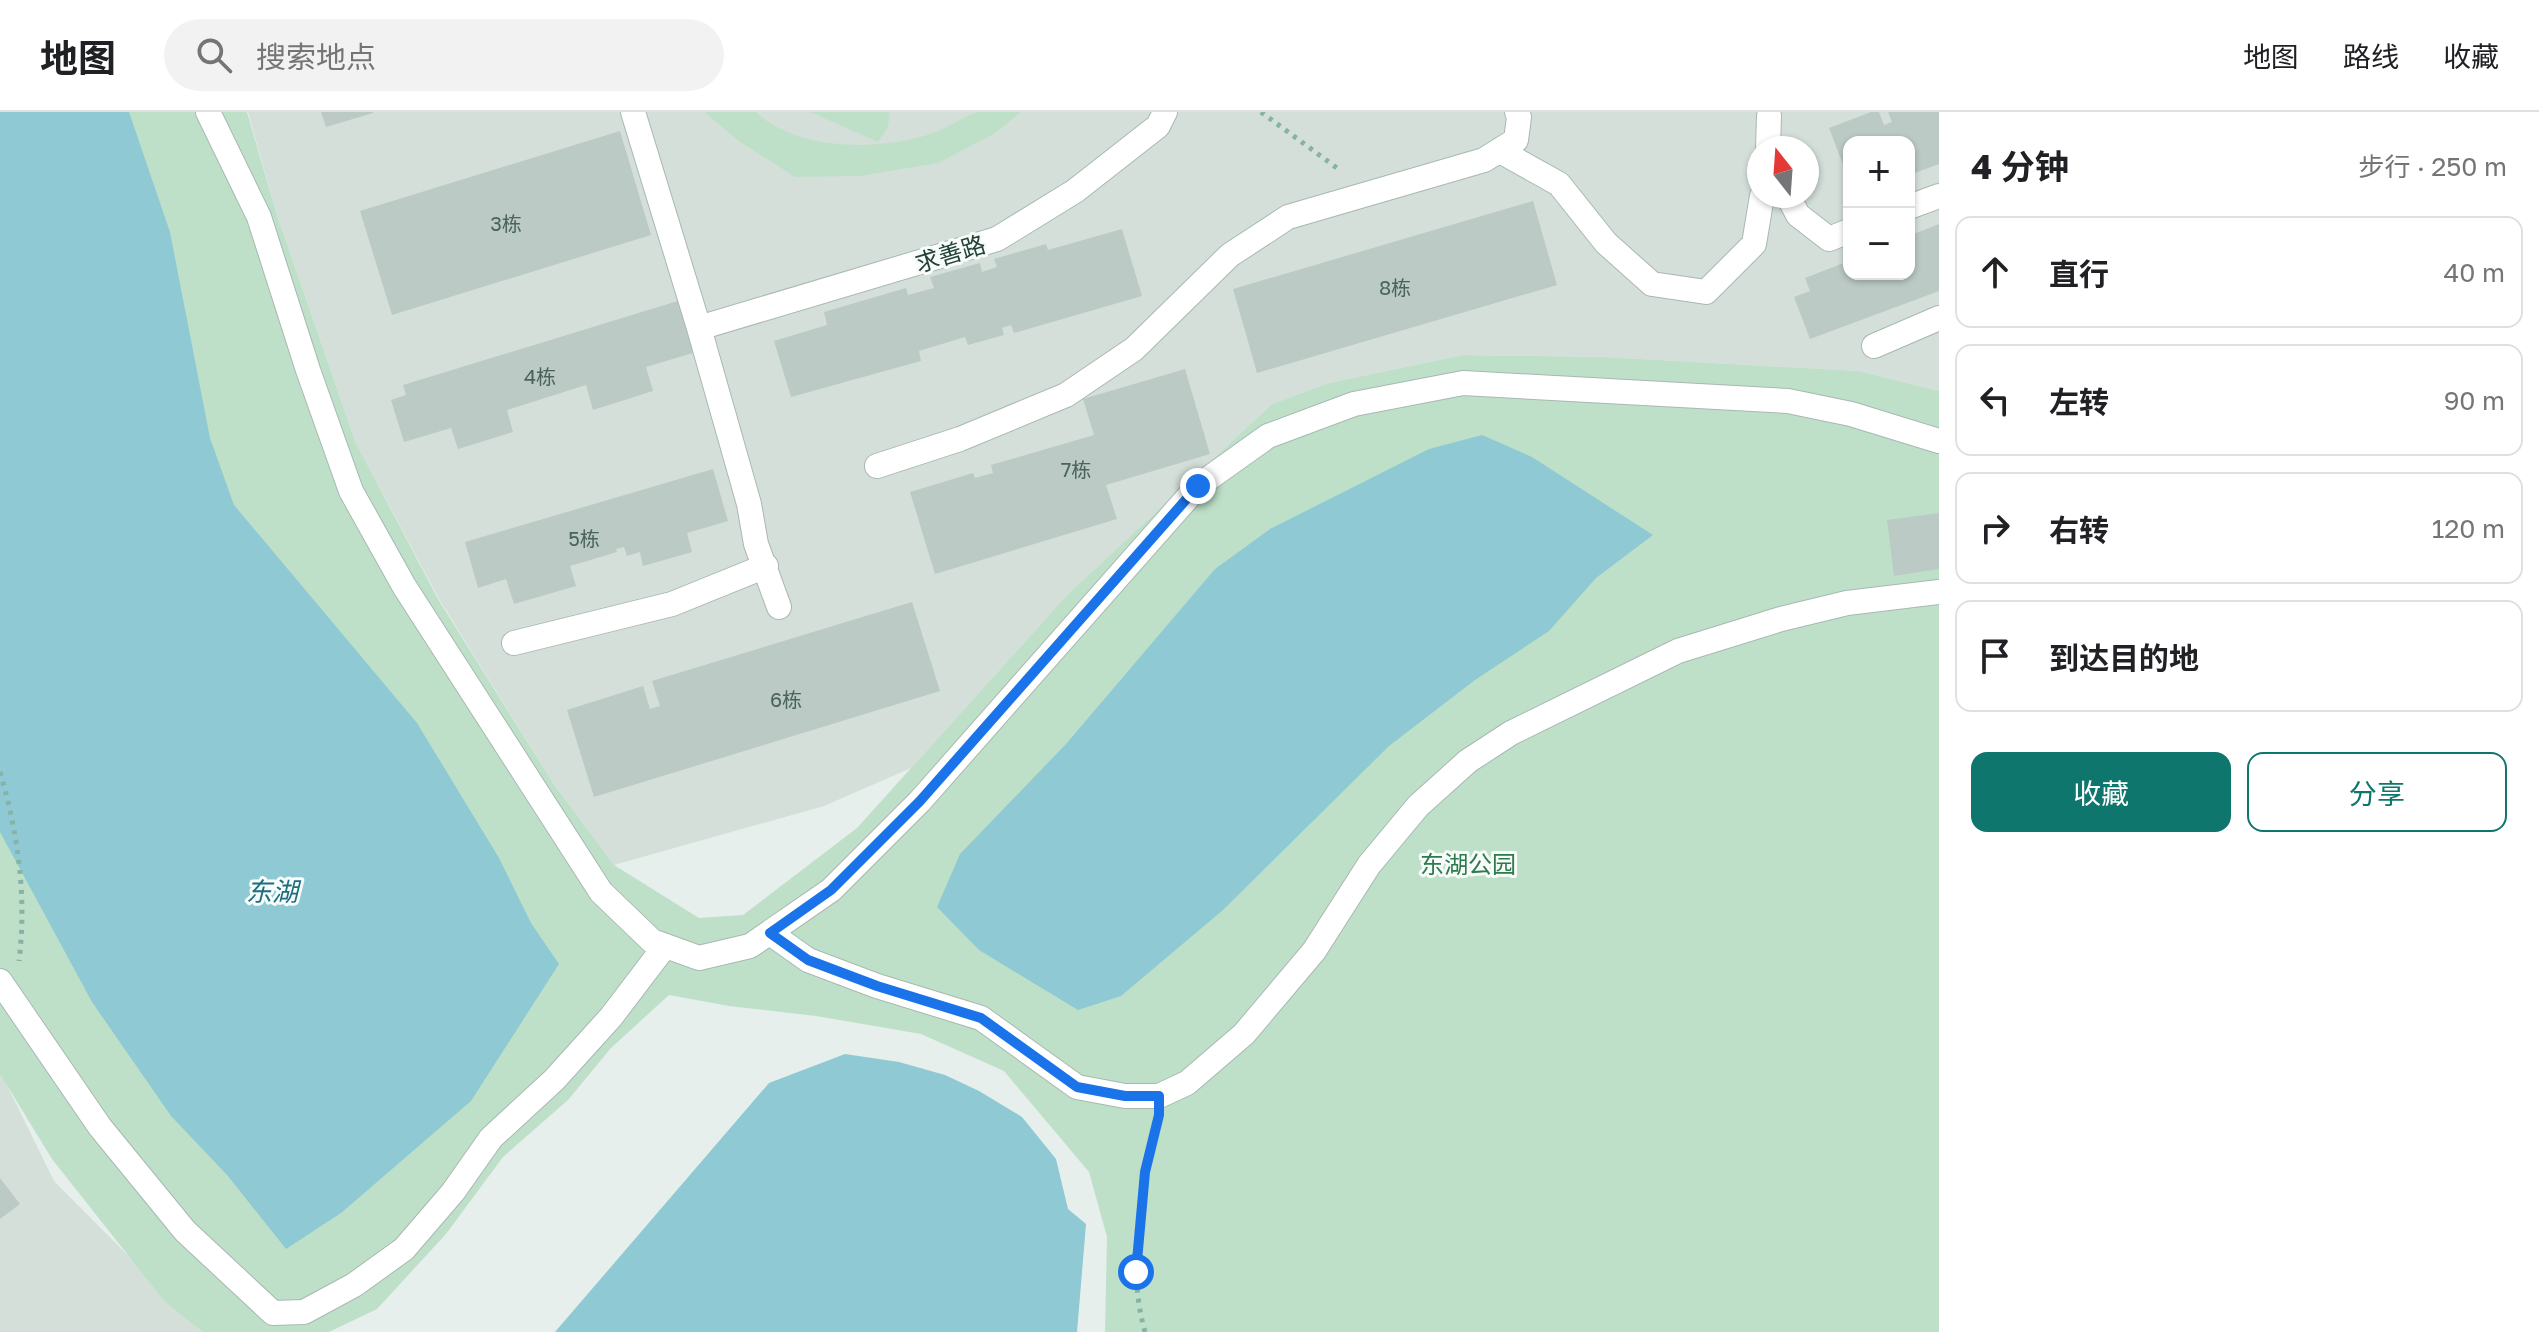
<!DOCTYPE html>
<html lang="zh">
<meta charset="utf-8">
<style>
body{margin:0;font-family:"Golos Text","Noto Sans SC",sans-serif;background:#f2f2f2;color:#202124}
.controls{position:absolute;right:24px;top:24px;display:grid;overflow:hidden;border-radius:16px;box-shadow:0 2px 6px #0004}
.controls button{width:72px;height:72px;display:grid;place-items:center;padding:0;border:0;border-bottom:2px solid #e0e0e0;background:#fff;color:#202124;font:40px sans-serif}
.compass{position:absolute;left:1747px;top:24px;width:72px;height:72px;border-radius:50%;background:#fff;box-shadow:0 2px 6px #0004;rotate:343deg}
.stop{position:absolute;width:24px;height:24px;margin:-18px;border:6px solid #1a73e8;border-radius:50%;background:#fff}
.stop.end{background:#1a73e8;border-color:#fff;box-shadow:0 2px 8px #0008}
.list{margin:0;padding:0;list-style:none}
h2{display:flex;justify-content:space-between;align-items:center;height:104px;margin:0;padding:0 32px;font-size:34px}
h2 small{font-size:26px;font-weight:400;color:#757577}
.list li{display:grid;grid-template-columns:52px 1fr auto;gap:24px;align-items:center;box-sizing:border-box;height:112px;margin:0 16px 16px;padding:0 16px;border:2px solid #e0e0e0;border-radius:16px}
.list b{display:block;font-size:30px;white-space:nowrap}
.list em{font-size:26px;font-style:normal;color:#757577}
.actions{display:flex;gap:16px;padding:24px 32px}
.actions a{flex:1;padding:18px 0;border:2px solid #0f766e;border-radius:16px;text-align:center;font-size:28px;color:#0f766e}
.actions .main{background:#0f766e;color:#fff}
.icon{flex:none;width:44px;height:44px;fill:none;stroke:currentColor;stroke-width:2;stroke-linecap:round;stroke-linejoin:round}
.map{position:relative;flex:none;width:1939px;height:1220px;overflow:hidden}
header{display:flex;align-items:center;gap:48px;box-sizing:border-box;height:112px;padding:0 40px;background:#fff;border-bottom:2px solid #e0e0e0}
header strong{font-size:38px}
nav{display:flex;gap:44px;margin-inline-start:auto;font-size:28px}
.search{width:560px;height:72px;background:#f2f2f2;display:flex;align-items:center;gap:20px;box-sizing:border-box;padding:0 28px;border-radius:44px;color:#757577;font-size:30px}
main{display:flex}
aside{flex:1;background:#fff}
.map>svg:first-child{display:block}
.built{fill:#d4dfda;fill-rule:evenodd}
.green{fill:#bfe0c8}
.water{fill:#8ec9d4}
.building{fill:#bbcac4}
.lines{fill:none;stroke-linecap:round;stroke-linejoin:round}
.minor-casing{stroke:#a8b8b2;stroke-width:26}
.path{stroke:#86b3a5;stroke-width:5;stroke-dasharray:4 6;stroke-linecap:butt}
.minor{stroke:#fff;stroke-width:24}
.route{stroke:#1a73e8;stroke-width:10}
.labels{text-anchor:middle;dominant-baseline:central;stroke-width:6;stroke-linejoin:round;paint-order:stroke}
.number-label{font-size:20px;fill:#4a645c}
.street-label{font-size:24px;fill:#24423a;stroke:#f7fbf9}
.park-label{font-size:24px;fill:#2d7a4b;stroke:#f7fbf9}
.water-label{font-size:26px;font-style:italic;fill:#1c6f80;stroke:#f7fbf9}
</style>
<header>
<strong>地图</strong>
<div class="search"><svg class="icon" aria-label="search" viewBox="0 0 24 24"><circle cx="10" cy="10" r="6"/><path d="M15 15l6 6"/></svg>搜索地点</div>
<nav><a>地图</a><a>路线</a><a>收藏</a></nav>
</header>
<main>
<div class="map">
<svg width="1939" height="1220" viewBox="0 0 1939 1220">
<rect width="100%" height="100%" fill="#e6efeb"/>
<!-- built -->
<path class="built" d="M248,0H1939V279L1859,259L1605,245L1463,243L1329,271L1272,292L1068,482L911,656L824,694L614,753L553,671L439,487L355,329L276,100ZM1849,30H1909V162H1849ZM1759,36H1807V84H1759Z
M0,959L54,1069L204,1220H0Z"/>
<!-- green -->
<path class="green" d="M0,0H247L276,100L355,329L438,487L553,671L614,753L699,806L743,803L857,716L1068,482L1272,292L1329,271L1463,243L1605,245L1859,259L1939,279V1220H1105L1107,1125L1089,1060L1004,959L921,922L816,904L729,894L669,883L611,936L568,988L503,1045L446,1122L377,1197L329,1220H203L165,1190L52,1047L0,962Z
M704,0H756C797,40 882,39 933,21C948,16 964,4 978,0C989,0 1009,0 1021,0L994,22L938,51L860,64L795,65L740,30Z
M810,0H890L888,15L878,30Z"/>
<!-- water -->
<path class="water" d="M0,0H129L170,120L210,326L234,393L417,611L499,746L531,811L559,852L471,989L341,1101L286,1137L227,1063L171,1004L92,890L0,720Z
M1482,323L1532,345L1653,423L1596,466L1549,519L1475,568L1389,634L1223,798L1121,884L1078,898L979,838L937,795L960,742L1066,632L1215,457L1270,417L1429,337Z
M845,942L899,950L945,963L979,979L1022,1005L1056,1047L1068,1097L1086,1112L1077,1220H555L769,971Z"/>
<!-- building -->
<path class="building" d="M321,0H373V1L326,15Z
M1871,0H1879L1884,13L1892,10L1888,0H1939V52L1909,63V30H1849V68L1829,16Z
M620,19L651,123L392,203L360,99Z
M1533,89L1557,173L1257,261L1233,177Z
M1939,112V179L1810,227L1794,185L1810,179L1805,166L1849,149V162H1909V124Z
M1122,117L1142,184L1014,221L1011,213L1002,216L1004,223L968,233L965,225L919,239L921,249L791,285L774,229L827,213L824,200L906,176L908,183L934,176L930,165L980,151L982,160L997,155L994,147L1046,132L1048,138Z
M681,188L696,240L646,255L653,279L593,298L586,273L507,298L513,320L458,337L451,316L404,330L391,288L406,283L403,273Z
M1185,257L1210,342L1106,373L1117,407L935,462L910,380L973,361L975,366L993,361L991,353L1094,323L1083,287Z
M713,357L728,409L687,421L692,440L643,454L640,440L627,444L624,435L616,437L617,440L570,454L576,474L514,492L506,467L478,476L465,430Z
M1939,401V457L1894,464L1887,408Z
M912,490L940,579L594,685L567,598L643,574L650,597L660,594L652,569Z
M0,1066L20,1092L0,1107Z"/>
<g class="lines">
<!-- minor casing -->
<g class="minor-casing">
<path id="minor" d="M208,0L259,105L308,258L351,379L404,474L601,780L652,829L699,846L750,834L831,778L920,689L1198,374L1268,324L1354,292L1463,271L1788,289L1851,302L1939,329
M633,0L699,216L749,392L756,432L779,495
M1768,36L1769,4
M1500,39L1559,72L1606,131L1652,172L1706,180L1754,132L1762,84
M1788,84L1798,103L1829,127L1849,119
M1909,95L1939,84
M699,216L997,127L1075,79L1158,14L1165,0
M1874,234L1939,206
M877,354L960,327L1066,283L1134,237L1230,143L1288,105L1484,48L1516,28L1519,5L1517,0
M514,531L672,492L766,454
M770,821L808,848L877,874L981,906L1077,975L1125,984H1159L1187,971L1244,922L1314,839L1369,753L1418,694L1468,649L1511,621L1678,539L1781,507L1847,491L1939,480
M0,869L100,1015L185,1119L273,1201L304,1200L354,1173L404,1137L453,1080L491,1026L554,968L611,905L665,834"/>
</g>
<!-- path -->
<path class="path" d="M1261,0L1341,59
M0,660C18,722 27,784 19,849
M1145,1220C1126,1153 1141,1079 1156,1012"/>
<!-- minor -->
<use href="#minor" class="minor"/>
</g>
<g class="lines">
<!-- route -->
<path class="route" d="M1136,1160L1145,1060L1159,1003V984H1125L1077,975L981,906L877,874L808,848L770,821L831,778L920,689L1198,374"/>
</g>
<g class="labels">
<!-- number labels -->
<g class="number-label">
<text x="506" y="111">3栋</text>
<text x="1395" y="175">8栋</text>
<text x="540" y="264">4栋</text>
<text x="1076" y="357">7栋</text>
<text x="584" y="426">5栋</text>
<text x="786" y="587">6栋</text>
</g>
<!-- street labels -->
<g class="street-label">
<text transform="translate(950 141) rotate(-17)">求善路</text>
</g>
<!-- park labels -->
<g class="park-label">
<text x="1468" y="751">东湖公园</text>
</g>
<!-- water labels -->
<g class="water-label">
<text x="272" y="779">东湖</text>
</g>
</g>
</svg>
<div class="controls">
<button>+</button>
<button>−</button>
</div>
<svg class="compass" viewBox="-18 -18 36 36"><path d="M0-13l5 13h-10z" fill="#e53935"/><path d="M0 13l5-13h-10z" fill="#757577"/></svg>
<div class="stop" style="left:1136px;top:1160px"></div>
<div class="stop end" style="left:1198px;top:374px"></div>
</div>
<aside>
<h2>4 分钟<small>步行 · 250 m</small></h2>
<ul class="list">
<li><svg class="icon" aria-label="ahead" viewBox="0 0 24 24"><path d="M12 20V5M6 11l6-6 6 6"/></svg><div><b>直行</b></div><em>40 m</em></li>
<li><svg class="icon" aria-label="left" viewBox="0 0 24 24"><path d="M17 20v-9H6M10 6l-5 5 5 5"/></svg><div><b>左转</b></div><em>90 m</em></li>
<li><svg class="icon" aria-label="right" viewBox="0 0 24 24"><path d="M7 20v-9h11M14 6l5 5-5 5"/></svg><div><b>右转</b></div><em>120 m</em></li>
<li><svg class="icon" aria-label="arrive" viewBox="0 0 24 24"><path d="M6 21V4h12l-3 4 3 4H6"/></svg><div><b>到达目的地</b></div></li>
</ul>
<div class="actions"><a class="main">收藏</a><a>分享</a></div>
</aside>
</main>
